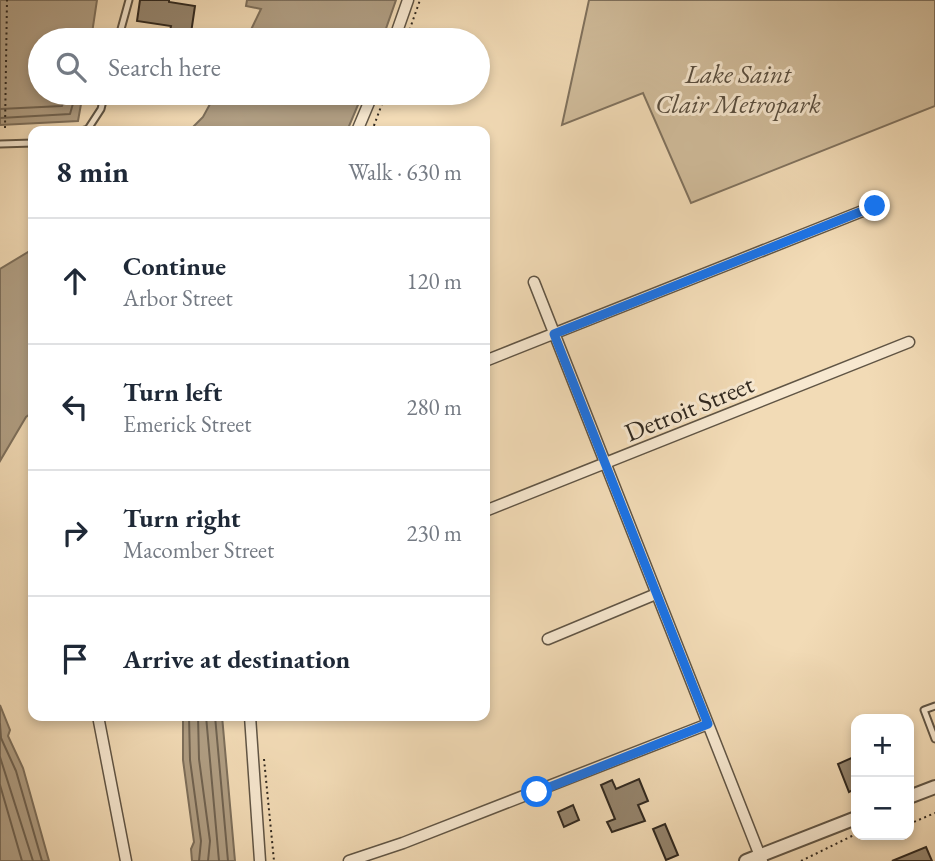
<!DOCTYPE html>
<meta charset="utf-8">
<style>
body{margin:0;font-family:"EB Garamond",serif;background:#f6f6f7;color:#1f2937}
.controls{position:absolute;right:21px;bottom:21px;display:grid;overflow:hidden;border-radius:14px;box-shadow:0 4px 10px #0003}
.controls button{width:63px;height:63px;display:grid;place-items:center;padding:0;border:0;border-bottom:2px solid #e0e1e3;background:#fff;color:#1f2937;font:35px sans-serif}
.stop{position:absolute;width:21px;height:21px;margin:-16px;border:5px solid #1a73e8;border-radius:50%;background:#fff}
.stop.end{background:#1a73e8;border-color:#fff;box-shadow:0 2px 7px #0008}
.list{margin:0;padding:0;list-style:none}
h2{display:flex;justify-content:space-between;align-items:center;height:91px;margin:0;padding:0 28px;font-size:30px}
h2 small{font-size:23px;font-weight:400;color:#747a83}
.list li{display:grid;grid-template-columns:46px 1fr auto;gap:21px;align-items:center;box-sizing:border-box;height:126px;padding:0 28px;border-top:2px solid #e0e1e3}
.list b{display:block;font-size:26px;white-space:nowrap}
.list p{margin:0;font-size:23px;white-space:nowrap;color:#747a83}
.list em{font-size:23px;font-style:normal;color:#747a83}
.icon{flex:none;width:38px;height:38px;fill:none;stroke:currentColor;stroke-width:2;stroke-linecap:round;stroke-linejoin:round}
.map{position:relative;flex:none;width:935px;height:861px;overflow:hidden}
.search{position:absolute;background:#fff;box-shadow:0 4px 10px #0003;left:28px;top:28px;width:462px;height:77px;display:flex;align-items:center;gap:18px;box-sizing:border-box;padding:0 24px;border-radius:38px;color:#747a83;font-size:26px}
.panel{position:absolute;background:#fff;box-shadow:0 4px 10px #0003;left:28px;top:126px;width:462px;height:595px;border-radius:14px}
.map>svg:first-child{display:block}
.green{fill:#d1bd9c;stroke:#80725e;stroke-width:2}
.water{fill:#b09e83;stroke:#7d6f5b;stroke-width:2}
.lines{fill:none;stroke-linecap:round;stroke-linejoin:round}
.shore{stroke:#706351;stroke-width:2}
.building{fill:#95856e;stroke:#30281f;stroke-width:2}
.service-casing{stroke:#605545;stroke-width:9}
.minor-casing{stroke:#605545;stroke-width:13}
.tertiary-casing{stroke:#605545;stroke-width:16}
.path{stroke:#30281f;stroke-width:2;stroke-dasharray:2 3.5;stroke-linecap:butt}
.service{stroke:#f7e8d0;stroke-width:5}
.minor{stroke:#f7e8d0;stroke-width:10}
.tertiary{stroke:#f7e8d0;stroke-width:12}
.route{stroke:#1a73e8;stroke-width:9}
.labels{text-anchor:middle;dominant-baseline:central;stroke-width:6;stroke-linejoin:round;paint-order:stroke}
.park-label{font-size:26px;font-style:italic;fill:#584d3e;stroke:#f7e8d0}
.street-label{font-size:26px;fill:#30281f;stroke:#f7e8d0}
</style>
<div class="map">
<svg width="935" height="861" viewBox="0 0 935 861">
<rect width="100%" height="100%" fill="#f2dbb6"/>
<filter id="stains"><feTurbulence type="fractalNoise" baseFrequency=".00286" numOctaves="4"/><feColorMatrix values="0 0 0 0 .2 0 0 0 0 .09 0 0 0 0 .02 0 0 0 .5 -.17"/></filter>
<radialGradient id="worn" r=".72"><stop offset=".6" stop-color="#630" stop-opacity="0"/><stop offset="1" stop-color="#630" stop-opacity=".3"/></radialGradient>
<!-- green -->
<path class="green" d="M589,0H935V106L691,203L643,93L562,125Z"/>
<!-- water -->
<path class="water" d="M0,0H97L91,40H40V93H83L78,121L0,125Z
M247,0H396L382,40H246L261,9L246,6Z
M216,93H363L347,131H189L203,117Z
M33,249V412L26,417L0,461V269Z
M0,705L10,730L8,736L23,768L49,861H0Z
M183,716H222L235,861H192L191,849L194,842L183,760Z"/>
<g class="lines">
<!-- shore -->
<path class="shore" d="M0,109L62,106L67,93
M0,118L70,114L76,93
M189,716L190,760L201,841L199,861
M198,716L199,759L210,841L208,861
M206,716L219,861
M215,716L228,861
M0,724L1,738L16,771L42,861
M0,757L33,861
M0,785L22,861"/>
</g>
<!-- building -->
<path class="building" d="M140,0H169V2L195,6L190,40H177L178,32L170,31L171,26L137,21Z
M856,756V788L849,792L838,764Z
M639,779L648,801L638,805L645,821L612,832L607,822L615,819L601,785L612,780L616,789Z
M573,805L579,820L564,827L558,812Z
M665,824L678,855L666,860L653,829Z
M926,847L932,861H892Z"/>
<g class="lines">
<!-- service casing -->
<g class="service-casing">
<path id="service" d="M118,40L129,0
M81,131L88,129L101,109L105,93
M0,144L33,143
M935,706L924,710L935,739"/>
</g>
<!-- minor casing -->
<g class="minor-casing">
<path id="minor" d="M394,40L408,0
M357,131L373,93
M534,282L762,861
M485,361L875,206
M485,511L909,342
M548,639L656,594
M98,716L126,861
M250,716L260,861
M349,861L403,843L708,724"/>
</g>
<!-- tertiary casing -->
<g class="tertiary-casing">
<path id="tertiary" d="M909,797L935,787
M746,861L856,818"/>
</g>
<!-- path -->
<path class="path" d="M406,40L420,0
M5,128L7,0
M372,131L386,93
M264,759L274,861
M909,824L935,813
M801,861L856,834"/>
<!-- service -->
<use href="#service" class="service"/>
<!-- minor -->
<use href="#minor" class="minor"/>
<!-- tertiary -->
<use href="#tertiary" class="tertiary"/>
</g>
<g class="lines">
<!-- route -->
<path class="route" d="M537,792L708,724L554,334L875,206"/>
</g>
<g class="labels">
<!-- park labels -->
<g class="park-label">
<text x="738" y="74">Lake Saint<tspan x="738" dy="30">Clair Metropark</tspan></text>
</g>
<!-- street labels -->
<g class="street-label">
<text transform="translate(689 408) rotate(-22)">Detroit Street</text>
</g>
</g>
<rect width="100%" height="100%" filter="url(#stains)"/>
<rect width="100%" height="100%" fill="url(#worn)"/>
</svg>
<div class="controls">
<button>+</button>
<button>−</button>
</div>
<div class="stop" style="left:537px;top:792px"></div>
<div class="stop end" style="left:875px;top:206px"></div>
<div class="search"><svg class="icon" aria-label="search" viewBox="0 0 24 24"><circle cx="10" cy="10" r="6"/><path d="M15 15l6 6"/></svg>Search here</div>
<section class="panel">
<h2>8 min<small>Walk · 630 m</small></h2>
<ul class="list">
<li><svg class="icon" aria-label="ahead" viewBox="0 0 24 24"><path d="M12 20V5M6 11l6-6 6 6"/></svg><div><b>Continue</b><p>Arbor Street</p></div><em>120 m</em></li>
<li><svg class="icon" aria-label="left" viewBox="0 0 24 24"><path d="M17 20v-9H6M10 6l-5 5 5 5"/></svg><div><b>Turn left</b><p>Emerick Street</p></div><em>280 m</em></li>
<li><svg class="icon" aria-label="right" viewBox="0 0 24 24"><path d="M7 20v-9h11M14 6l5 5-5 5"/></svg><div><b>Turn right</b><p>Macomber Street</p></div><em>230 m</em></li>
<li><svg class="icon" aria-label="arrive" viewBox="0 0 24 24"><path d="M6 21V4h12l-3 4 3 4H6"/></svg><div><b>Arrive at destination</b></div></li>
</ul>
</section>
</div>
